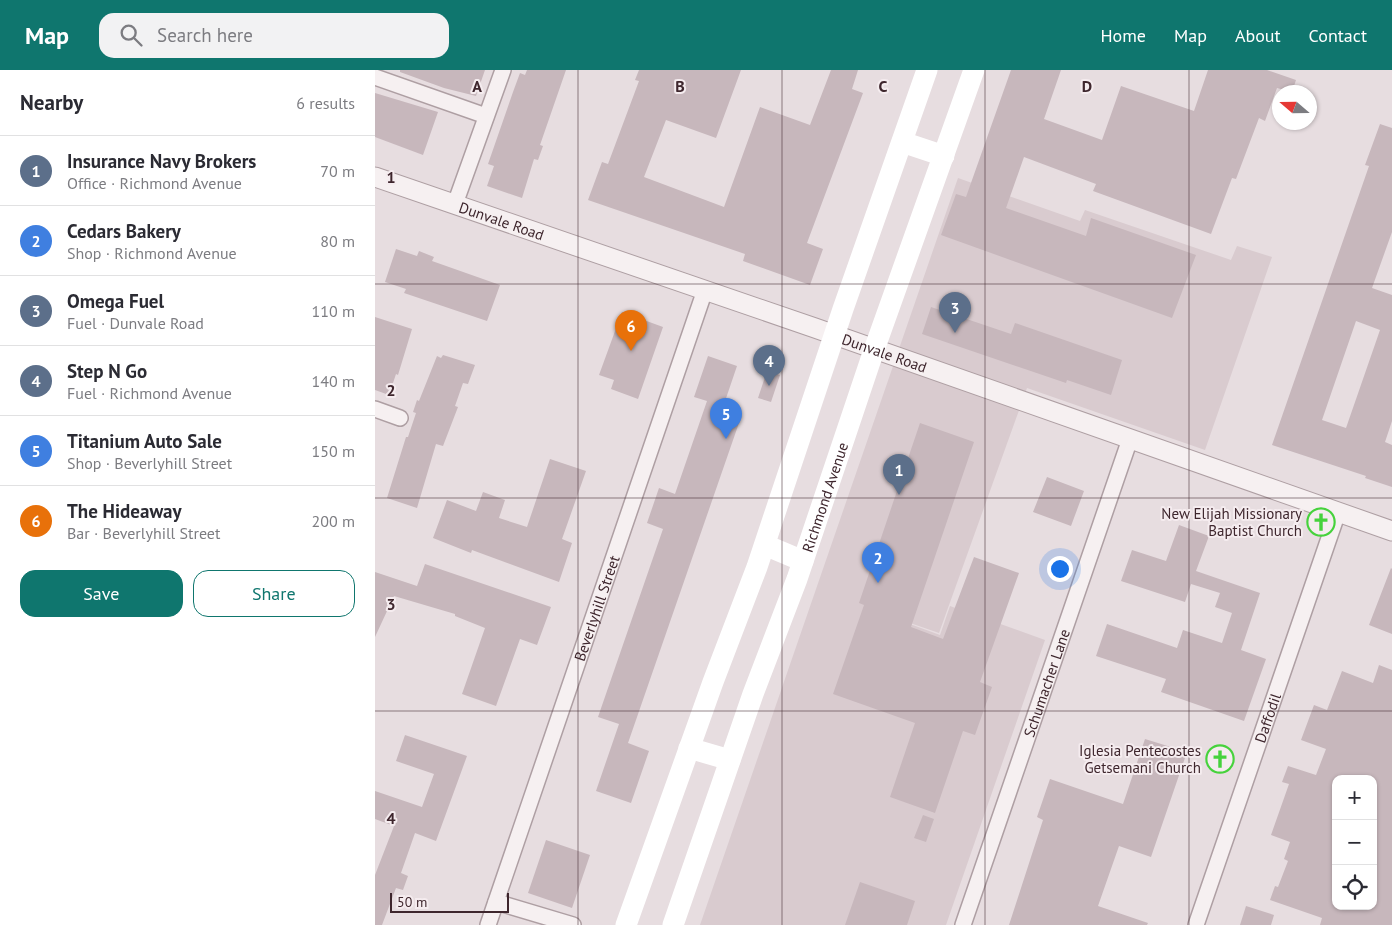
<!DOCTYPE html>
<meta charset="utf-8">
<style>
body{margin:0;font-family:"PT Sans",sans-serif;background:#f2f2f3;color:#2b2b33}
.controls{position:absolute;right:15px;bottom:15px;display:grid;overflow:hidden;border-radius:10px;box-shadow:0 1px 4px #0004}
.controls button{width:45px;height:45px;display:grid;place-items:center;padding:0;border:0;border-bottom:1px solid #e1e1e2;background:#fff;color:#2b2b33;font:25px sans-serif}
.compass{position:absolute;left:897px;top:15px;width:45px;height:45px;border-radius:50%;background:#fff;box-shadow:0 1px 4px #0004;rotate:290deg}
.scale{position:absolute;left:15px;bottom:12px;width:119px;box-sizing:border-box;padding-left:5px;border:2px solid #3e262d;border-top:0;font-size:14px;line-height:18px;white-space:nowrap;color:#3e262d;-webkit-text-stroke:4px #f5ecef;paint-order:stroke}
.you{position:absolute;left:684px;top:498px;width:18px;height:18px;margin:-12px;border:4px solid #fff;border-radius:50%;background:#1a73e8;box-shadow:0 0 0 8px #1a73e833}
.badge{display:grid;place-items:center;width:32px;height:32px;border-radius:50%;background:#0f766e;color:#fff;font-size:16px;font-weight:700}
.pin{position:absolute;translate:-50% -41px;filter:drop-shadow(0 1px 2px #0008)}
.pin::after{content:'';position:absolute;top:26px;width:18px;height:15px;background:inherit;clip-path:polygon(0 0,100% 0,50% 100%)}
.list{margin:0;padding:0;list-style:none}
h2{display:flex;justify-content:space-between;align-items:center;height:65px;margin:0;padding:0 20px;font-size:21px}
h2 small{font-size:16px;font-weight:400;color:#7c7c81}
.list li{display:grid;grid-template-columns:32px 1fr auto;gap:15px;align-items:center;box-sizing:border-box;height:70px;padding:0 20px;border-top:1px solid #e1e1e2}
.list b{display:block;font-size:19px;white-space:nowrap}
.list p{margin:0;font-size:16px;white-space:nowrap;color:#7c7c81}
.list em{font-size:16px;font-style:normal;color:#7c7c81}
.actions{display:flex;gap:10px;padding:15px 20px}
.actions a{flex:1;padding:11px 0;border:1px solid #0f766e;border-radius:15px;text-align:center;font-size:18px;color:#0f766e}
.actions .main{background:#0f766e;color:#fff}
.icon{flex:none;width:28px;height:28px;fill:none;stroke:currentColor;stroke-width:2;stroke-linecap:round;stroke-linejoin:round}
.map{position:relative;flex:none;width:1017px;height:855px;overflow:hidden}
header{display:flex;align-items:center;gap:30px;box-sizing:border-box;height:70px;padding:0 25px;background:#0f766e;color:#fff}
header strong{font-size:24px}
nav{display:flex;gap:28px;margin-inline-start:auto;font-size:18px}
.search{width:350px;height:45px;background:#f2f2f3;display:flex;align-items:center;gap:12px;box-sizing:border-box;padding:0 18px;border-radius:15px;color:#7c7c81;font-size:19px}
main{display:flex}
aside{flex:1;background:#fff}
.map>svg:first-child{display:block}
.built{fill:#d9cbcf}
.building{fill:#c7b7bc;fill-rule:evenodd}
.lines{fill:none;stroke-linecap:round;stroke-linejoin:round}
.minor-casing{stroke:#ae9fa3;stroke-width:18}
.tertiary-casing{stroke:#ae9fa3;stroke-width:21}
.minor{stroke:#f6f0f1;stroke-width:15}
.tertiary{stroke:#f6f0f1;stroke-width:19}
.secondary{stroke:#fff;stroke-width:21}
.grid{fill:none;stroke:#3e262d;stroke-width:1;stroke-opacity:0.55}
.labels{text-anchor:middle;dominant-baseline:central;stroke-width:4;stroke-linejoin:round;paint-order:stroke}
.street-label{font-size:15px;fill:#3e262d;stroke:#f5ecef}
.poi-label{font-size:15px;fill:#3e262d;stroke:#f5ecef;text-anchor:end}
.grid-label{font-size:16px;text-anchor:middle;font-weight:bold;fill:#3e262d;stroke:#f5ecef;stroke-width:4;stroke-linejoin:round;paint-order:stroke}
</style>
<header>
<strong>Map</strong>
<div class="search"><svg class="icon" aria-label="search" viewBox="0 0 24 24"><circle cx="10" cy="10" r="6"/><path d="M15 15l6 6"/></svg>Search here</div>
<nav><a>Home</a><a>Map</a><a>About</a><a>Contact</a></nav>
</header>
<main>
<aside>
<h2>Nearby<small>6 results</small></h2>
<ul class="list">
<li><span class="badge" style="background:#5c6f8a">1</span><div><b>Insurance Navy Brokers</b><p>Office · Richmond Avenue</p></div><em>70 m</em></li>
<li><span class="badge" style="background:#3f7fe0">2</span><div><b>Cedars Bakery</b><p>Shop · Richmond Avenue</p></div><em>80 m</em></li>
<li><span class="badge" style="background:#5c6f8a">3</span><div><b>Omega Fuel</b><p>Fuel · Dunvale Road</p></div><em>110 m</em></li>
<li><span class="badge" style="background:#5c6f8a">4</span><div><b>Step N Go</b><p>Fuel · Richmond Avenue</p></div><em>140 m</em></li>
<li><span class="badge" style="background:#3f7fe0">5</span><div><b>Titanium Auto Sale</b><p>Shop · Beverlyhill Street</p></div><em>150 m</em></li>
<li><span class="badge" style="background:#e8710a">6</span><div><b>The Hideaway</b><p>Bar · Beverlyhill Street</p></div><em>200 m</em></li>
</ul>
<div class="actions"><a class="main">Save</a><a>Share</a></div>
</aside>
<div class="map">
<svg width="1017" height="855" viewBox="0 0 1017 855">
<rect width="100%" height="100%" fill="#e7dde0"/>
<!-- built -->
<path class="built" d="M583,108L705,151L710,140L856,190L862,176L897,187L830,380L652,318L564,563L486,536L565,565L575,536L670,570L571,855H325Z"/>
<!-- building -->
<path class="building" d="M25,0H110L101,26L69,18L25,2Z
M152,0H191L165,75L168,76L163,90L159,89L147,128L112,116L119,96L113,94L138,22L145,3L150,5Z
M264,0H366L341,68L291,50L269,107L349,137L385,37L435,55L456,0H483L477,19L488,23L432,173L448,179L435,215L368,191L370,184L213,130L227,92L233,94L264,11L260,10Z
M636,0H686L669,49L727,70L746,16L819,41L833,0H892L921,10L917,22L902,18L890,51L884,48L861,109L857,108L836,164L718,121L721,114L649,87L631,138L711,166L716,148L821,185L797,248L566,165L581,124L591,127Z
M0,23L63,42L48,85L0,67Z
M1005,54L1017,58V162L997,218L1017,225V351L1010,372L1017,375V417L990,408L991,406L897,375L994,96L990,95ZM981,251L1005,260L971,358L947,350Z
M21,179L42,186L44,181L59,187L57,191L125,215L112,251L29,223L31,219L10,212Z
M556,237L636,264L640,253L747,290L736,325L692,310L691,313L547,264Z
M247,242L288,257L263,329L236,319L239,310L224,305Z
M0,247L37,259L23,305L21,304L14,325L0,320Z
M68,285L100,295L93,314L88,313L80,336L83,337L68,376L61,374L42,438L12,428L31,367H33L41,343L38,342L42,330L44,331L62,286L66,288Z
M333,286L362,296L346,343L365,350L253,673L274,681L256,733L221,721L244,654L223,647L288,459L272,453L284,418L300,424L332,331L319,327Z
M392,301L405,305L396,332L383,328Z
M545,353L599,372L536,557L568,569L599,487L644,503L605,612L617,617L600,665L588,661L560,743L515,727L540,653L458,624L489,535L484,533Z
M175,389L211,401L187,469L197,473L184,512L97,480L96,483L58,468L72,430L101,441L108,422L130,430L124,448L152,457Z
M672,407L709,421L696,456L658,442Z
M804,455L834,466L821,501L885,523L866,580L891,589L869,651L786,622L791,609L721,586L732,554L802,578L808,560L847,573L857,543L840,537L845,523L816,514L810,532L746,511L757,480L791,491Z
M50,494L176,537L162,575L145,569L121,636L87,624L110,558L80,546V544L19,526L0,567V502L42,516Z
M1016,498L1017,499V564L994,555Z
M1004,595L1017,600V855H945L947,848L895,830L900,816L903,817L913,791L909,789L915,772L896,765L914,714L907,712L913,696L941,705L951,679L926,670L939,635L952,640L967,601L998,613ZM961,709H998V836H961Z
M30,665L92,686L61,771L40,763L26,803L33,806L28,820L21,818L7,855H0V805L19,756L0,749V721L47,737L59,704L21,691Z
M770,669L812,682L776,787L744,776L723,836L773,853L772,855H634L668,750L662,747L675,709L748,734Z
M548,745L559,749L551,772L539,768Z
M171,770L215,785L197,838L153,823Z
M485,812L540,831L532,855H470Z
M871,836L899,845L896,855H865Z"/>
<g class="lines">
<!-- minor casing -->
<g class="minor-casing">
<g id="minor">
<path d="M0,7L111,46"/>
<path d="M80,134L128,0"/>
<path d="M0,339L25,348"/>
<path d="M121,832L198,855"/>
<path id="s1" d="M113,855L330,220"/>
<path id="s2" d="M588,855L755,369"/>
<path id="s3" d="M821,855L963,442"/>
</g>
</g>
<!-- tertiary casing -->
<g class="tertiary-casing">
<g id="tertiary">
<path id="s4" d="M0,107L440,258L1017,461"/>
</g>
</g>
<!-- minor -->
<use href="#minor" class="minor"/>
<!-- tertiary -->
<use href="#tertiary" class="tertiary"/>
<!-- secondary -->
<g class="secondary">
<path d="M527,72L569,86"/>
<path d="M390,475L428,491"/>
<path d="M314,678L355,690"/>
<path d="M251,855L338,612L382,497L468,239L552,0"/>
<path id="s5" d="M298,855L378,624L422,509L499,280L599,0"/>
</g>
</g>
<!-- grid -->
<path class="grid" d="M203,0V855M407,0V855M610,0V855M814,0V855M0,214H1017M0,428H1017M0,641H1017"/>
<!-- icons -->
<defs>
<g id="church-ring" transform="scale(1.4375)"><circle r="9.5" fill="#f5ecef" stroke="#46d23c" stroke-width="1.5"/><path d="M-1.2-6h2.4v3.5h3.3v2.4h-3.3V6h-2.4V-.1h-3.3v-2.4h3.3Z" fill="#46d23c"/></g>
</defs>
<g fill-rule="evenodd">
<use href="#church-ring" x="946" y="452"/>
<use href="#church-ring" x="845" y="689"/>
</g>
<g class="labels">
<!-- street labels -->
<g class="street-label">
<text stroke="none"><textPath href="#s4" startOffset="134">Dunvale Road</textPath></text>
<text stroke="none"><textPath href="#s4" startOffset="539">Dunvale Road</textPath></text>
<text stroke="none"><textPath href="#s5" startOffset="454">Richmond Avenue</textPath></text>
<text stroke="none"><textPath href="#s1" startOffset="335">Beverlyhill Street</textPath></text>
<text stroke="none"><textPath href="#s2" startOffset="256">Schumacher Lane</textPath></text>
<text stroke="none"><textPath href="#s3" startOffset="219">Daffodil</textPath></text>
</g>
<!-- poi labels -->
<g class="poi-label">
<text x="927" y="443">New Elijah Missionary<tspan x="927" dy="17">Baptist Church</tspan></text>
<text x="826" y="680">Iglesia Pentecostes<tspan x="826" dy="17">Getsemani Church</tspan></text>
</g>
</g>
<g class="grid-label">
<text x="102" y="22">A</text>
<text x="305" y="22">B</text>
<text x="508" y="22">C</text>
<text x="712" y="22">D</text>
<text x="16" y="113">1</text>
<text x="16" y="326">2</text>
<text x="16" y="540">3</text>
<text x="16" y="754">4</text>
</g>
</svg>
<div class="controls">
<button>+</button>
<button>−</button>
<button><svg class="icon" aria-label="locate" viewBox="0 0 24 24"><circle cx="12" cy="12" r="6"/><path d="M12 2v4M12 18v4M2 12h4M18 12h4"/></svg></button>
</div>
<svg class="compass" viewBox="-18 -18 36 36"><path d="M0-13l5 13h-10z" fill="#e53935"/><path d="M0 13l5-13h-10z" fill="#7c7c81"/></svg>
<div class="scale">50 m</div>
<div class="you"></div>
<div class="pin badge" style="left:524px;top:425px;background:#5c6f8a">1</div>
<div class="pin badge" style="left:503px;top:513px;background:#3f7fe0">2</div>
<div class="pin badge" style="left:580px;top:263px;background:#5c6f8a">3</div>
<div class="pin badge" style="left:394px;top:316px;background:#5c6f8a">4</div>
<div class="pin badge" style="left:351px;top:369px;background:#3f7fe0">5</div>
<div class="pin badge" style="left:256px;top:281px;background:#e8710a">6</div>
</div>
</main>
